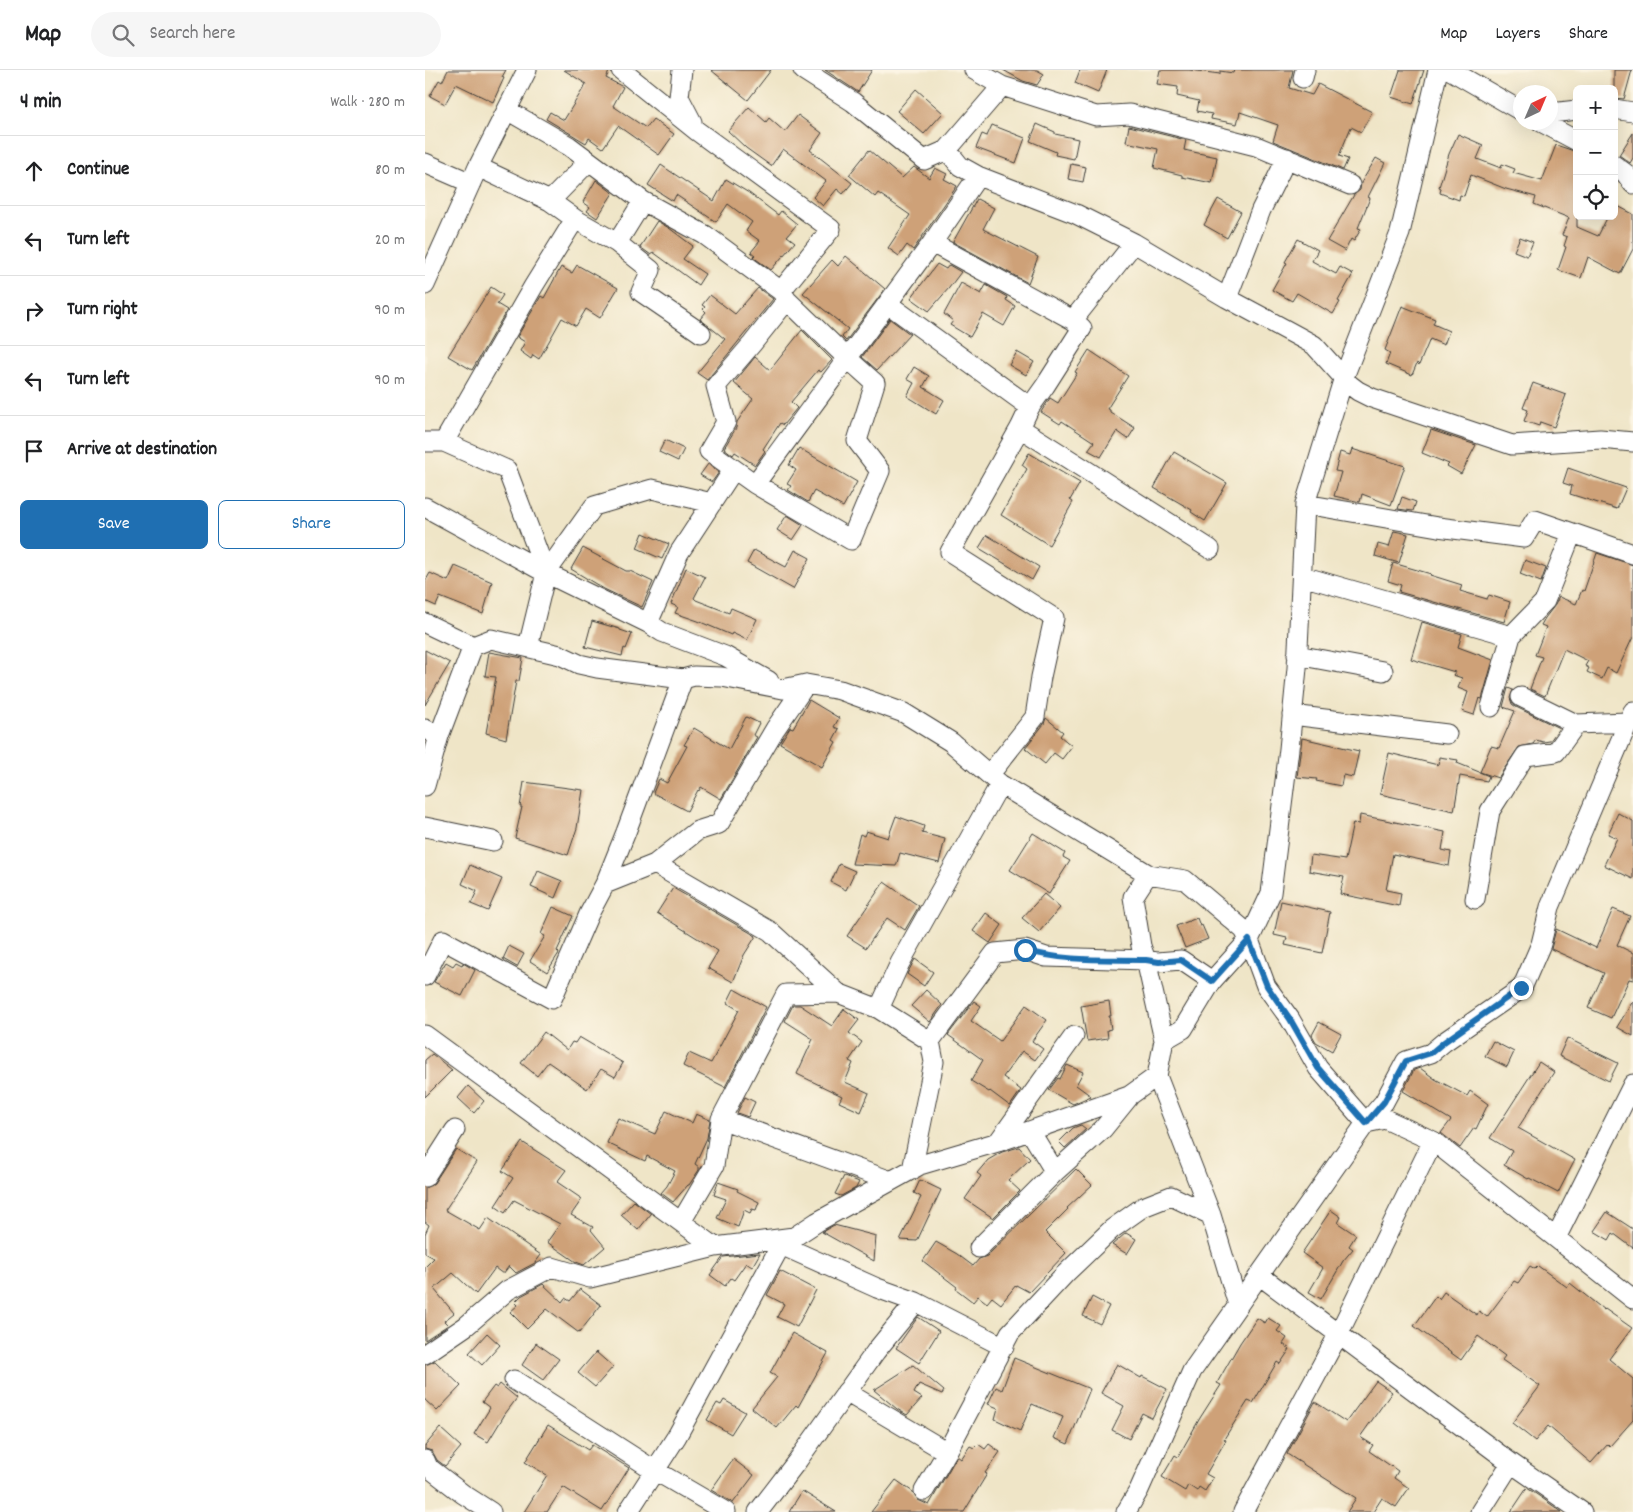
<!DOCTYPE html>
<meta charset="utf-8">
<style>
body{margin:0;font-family:Dekko,sans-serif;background:#f6f6f6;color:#202124}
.controls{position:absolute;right:15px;top:15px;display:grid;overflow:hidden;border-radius:8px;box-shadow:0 5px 20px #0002}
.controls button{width:45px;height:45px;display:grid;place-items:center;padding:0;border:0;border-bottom:1px solid #e0e0e0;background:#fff;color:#202124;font:25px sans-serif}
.compass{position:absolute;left:1088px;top:15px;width:45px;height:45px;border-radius:50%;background:#fff;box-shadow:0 5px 20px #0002;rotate:44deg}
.stop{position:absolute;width:15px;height:15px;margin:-11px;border:4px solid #1f6fb2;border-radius:50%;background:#fff}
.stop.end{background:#1f6fb2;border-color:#fff;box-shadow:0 1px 5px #0008}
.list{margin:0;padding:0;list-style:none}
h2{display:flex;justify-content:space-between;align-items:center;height:65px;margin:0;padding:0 20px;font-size:21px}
h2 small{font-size:16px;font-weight:400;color:#757577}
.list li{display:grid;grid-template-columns:32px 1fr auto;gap:15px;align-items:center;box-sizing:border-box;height:70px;padding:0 20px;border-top:1px solid #e0e0e0}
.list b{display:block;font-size:19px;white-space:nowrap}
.list em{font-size:16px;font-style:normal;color:#757577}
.actions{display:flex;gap:10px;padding:15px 20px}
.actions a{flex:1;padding:11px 0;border:1px solid #1f6fb2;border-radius:8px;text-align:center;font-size:18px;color:#1f6fb2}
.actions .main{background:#1f6fb2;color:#fff}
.icon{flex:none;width:28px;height:28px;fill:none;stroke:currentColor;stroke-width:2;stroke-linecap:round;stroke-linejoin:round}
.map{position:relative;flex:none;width:1208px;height:1442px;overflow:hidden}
header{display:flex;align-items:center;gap:30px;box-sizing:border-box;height:70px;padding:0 25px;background:#fff;border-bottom:1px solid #e0e0e0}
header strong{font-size:24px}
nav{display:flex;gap:28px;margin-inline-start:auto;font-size:18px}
.search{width:350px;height:45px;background:#f6f6f6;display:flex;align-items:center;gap:12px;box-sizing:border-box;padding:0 18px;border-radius:28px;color:#757577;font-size:19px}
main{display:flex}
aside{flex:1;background:#fff}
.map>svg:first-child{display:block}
.building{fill:#cea178}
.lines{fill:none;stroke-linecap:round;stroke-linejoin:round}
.minor-casing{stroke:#3c3a36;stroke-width:21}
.minor{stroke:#fff;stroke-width:19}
.route{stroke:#1f6fb2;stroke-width:6}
</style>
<header>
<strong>Map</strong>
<div class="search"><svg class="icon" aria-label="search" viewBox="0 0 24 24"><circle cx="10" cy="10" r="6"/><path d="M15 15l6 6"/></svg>Search here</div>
<nav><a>Map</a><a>Layers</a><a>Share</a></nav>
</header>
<main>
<aside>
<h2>4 min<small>Walk · 280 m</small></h2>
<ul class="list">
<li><svg class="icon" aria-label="ahead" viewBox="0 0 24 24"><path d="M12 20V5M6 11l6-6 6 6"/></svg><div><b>Continue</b></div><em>80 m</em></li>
<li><svg class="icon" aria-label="left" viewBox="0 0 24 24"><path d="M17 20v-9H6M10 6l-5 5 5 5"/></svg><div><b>Turn left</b></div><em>20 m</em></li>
<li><svg class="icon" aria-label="right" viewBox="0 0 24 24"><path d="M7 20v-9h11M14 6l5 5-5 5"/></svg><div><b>Turn right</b></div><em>90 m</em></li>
<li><svg class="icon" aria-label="left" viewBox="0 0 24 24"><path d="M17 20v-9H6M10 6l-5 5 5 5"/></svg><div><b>Turn left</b></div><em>90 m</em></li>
<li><svg class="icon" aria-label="arrive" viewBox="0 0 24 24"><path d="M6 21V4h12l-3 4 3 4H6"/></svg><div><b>Arrive at destination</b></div></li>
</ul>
<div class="actions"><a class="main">Save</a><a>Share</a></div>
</aside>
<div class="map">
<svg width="1208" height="1442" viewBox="0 0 1208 1442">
<rect width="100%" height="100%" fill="#fcf5e5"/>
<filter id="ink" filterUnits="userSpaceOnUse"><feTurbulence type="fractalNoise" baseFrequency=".02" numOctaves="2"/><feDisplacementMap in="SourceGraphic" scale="10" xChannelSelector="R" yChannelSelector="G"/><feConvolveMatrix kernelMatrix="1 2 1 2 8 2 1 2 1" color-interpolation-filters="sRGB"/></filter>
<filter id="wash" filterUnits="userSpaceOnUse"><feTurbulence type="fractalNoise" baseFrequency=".0096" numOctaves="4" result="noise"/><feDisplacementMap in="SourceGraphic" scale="20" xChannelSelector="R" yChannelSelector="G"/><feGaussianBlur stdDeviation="1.12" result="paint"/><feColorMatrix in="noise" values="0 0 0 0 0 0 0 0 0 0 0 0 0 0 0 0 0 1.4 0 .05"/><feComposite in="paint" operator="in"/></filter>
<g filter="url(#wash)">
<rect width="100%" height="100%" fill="#efe5c7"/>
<g id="blocks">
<!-- building -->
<path class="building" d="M23,0H81L77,7L79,8L68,32L31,14L20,34L5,26L14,10L17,12Z
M139,0H185L181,8L198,17L188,36L221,58L228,49L249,64L234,85L193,56L178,78L164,68L161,73L121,49L125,42L139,50L161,14Z
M286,0H346L323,30Z
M400,0H447L433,22Z
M578,0H612L619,4L612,15L598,11Z
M655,0H682L673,23L650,13Z
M735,0H764L795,4V1L808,3L809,0H868L864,18L887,25L893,14L947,42L936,62L926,57L914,86L923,89L918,100L848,71L853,55L815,42L812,54L786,49L787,44L772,41L774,31L752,26L753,17L732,14Z
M975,0H999L988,34L966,27Z
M1189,0H1207L1199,29L1189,28Z
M491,19L518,43L499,64L472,41Z
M324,37L341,52L344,48L360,62L373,45L397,63L385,80L427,113L418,124L412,119L398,136L388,127L401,111L358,79L346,96L321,78L303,61Z
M612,54L630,62V64L653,69L649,89L630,85L631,82L605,71Z
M567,55L600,68L591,93L551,78L557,64L562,66Z
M704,56L761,70L759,80L792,87L787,113L757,107V105L729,98L733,79L701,72Z
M1208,63V88L1205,93L1194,85Z
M1033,64L1058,75L1052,89L1076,98L1077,94L1090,99L1088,103L1117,111L1131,75L1152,82V157L1173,166L1183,146H1189V134L1208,144V179L1195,204L1163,187L1156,208L1133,200L1141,177L1139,176L1142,167L1137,165L1144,148L1109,134L1111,127L1081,119L1046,105L1039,126L1035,125L1034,130L1015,123L1016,118L1014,117L1024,84Z
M444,80L477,108L489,97L504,108L510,98L522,104L519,109L532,116L488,180L482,175L474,186L463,178L485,145L453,123L450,127L424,105Z
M951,88L960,93L943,127L945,128L933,158L936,159L929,171L926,169L920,181L902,171L929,125L935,120L936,113Z
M646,94L661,97L658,112L643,109Z
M236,95L289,131L301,109L324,123L353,145L356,141L372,154L362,166L370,172L346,200L328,187L330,185L326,182L335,171L321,161L327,152L303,134L291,152L251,125L248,131L223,115Z
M171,110L188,123L172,148L162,141L165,137L158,132Z
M552,129L569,138L558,159L613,187L603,213L528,172Z
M793,129L816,142L802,168L779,155Z
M232,151L244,158L268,176L258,189L280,204L273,215L228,182L226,185L215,177Z
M1095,167L1108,172L1102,186L1089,181Z
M873,169L893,180L887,191L911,204L915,197L928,204L913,231L915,232L908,244L872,223L867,231L847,220L862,193L860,192Z
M421,186L460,219L421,271L417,267L423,259L378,223L407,190L413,196Z
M512,194L521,199L524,195L536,202L524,218L504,241L486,228Z
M152,195L193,218L175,248L161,239L151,256L137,248L114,289L108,285L106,289L95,281L100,272L92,267L116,226L119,228L136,197L147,203Z
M536,213L556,224L561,215L582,227L581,230L590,236L579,256L558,244L545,267L525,255L528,251L519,244Z
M66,217L78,225L72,234L82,240L47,300L23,286Z
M333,218L348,229L282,310L272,303L300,269L275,249L281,242L278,239L280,237L277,235L285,225L310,244Z
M977,236L1010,249L1008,254L1024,261L1019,275L1005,269L994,295L992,293L987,305L961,294L965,283L960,280Z
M465,249L485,264L452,300L437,287Z
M377,260L407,290L396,302L393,300L366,332L372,338L358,355L355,353L338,379L340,381L330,395L310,382L308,385L299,378L311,358L312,352L328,329L309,313L330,287L345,300Z
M664,280L703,306L682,339L685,340V342L710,358L703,369L692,361L676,387L663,380L669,372L637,351L635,354L616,342L625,328L633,333L652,303L650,302Z
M592,282L609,292L601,305L584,295Z
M489,297L504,306L498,317L519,330L511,344L482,326L489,313L482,309Z
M1108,313L1141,325L1129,357L1115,352L1114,356L1099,351L1103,340L1098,338Z
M1006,360L1051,375L1036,404L1022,396L1024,394L997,383Z
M240,370L259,379L253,391L234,382Z
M374,378L432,412L418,437L389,421L383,432L363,420L366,416L362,414L371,400L364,395Z
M927,379L980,396L966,435L937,424L935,432L909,426L916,402L910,401L915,382L925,385Z
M749,382L802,413L780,451L766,442L767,440L729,418Z
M604,383L655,413L645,430L648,432L624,475L576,445L602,399L597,395Z
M283,394L294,402L287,412L275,405Z
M1143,398L1201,418L1192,439L1145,424L1147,416L1138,413Z
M977,427L991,432L988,441L973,439Z
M362,445L378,455L368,470L352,460Z
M969,461L983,464L974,493L950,486L953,474L964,477Z
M218,463L244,474L237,489L212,478Z
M562,465L614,497L607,510L554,478Z
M158,478L201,501H205L228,512L217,537L179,519L146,499Z
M329,480L361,497L370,480L385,488L368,519L322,493Z
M1172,483L1208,495V567L1191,603L1182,598L1177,609L1162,602L1164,598L1160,596L1163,591L1139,579L1120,626L1105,619L1117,587L1110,585L1121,557L1116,555L1120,548L1130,535L1134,527L1151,534L1157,520L1159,521Z
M1100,490L1121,498L1116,512L1095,504Z
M968,493L1006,504L1005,505L1037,515L1035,521L1062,529L1064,525L1085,532L1079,552L974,522L976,515L963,511Z
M30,496L67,512L58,544L15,527L11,536L0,531V512L5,503L23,511Z
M261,498L280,507L269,528L271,530L304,543L306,538L332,549L322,570L307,563L306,565L273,551L250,543L253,537L246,534Z
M167,551L195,559V560L207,564L201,579L199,578L197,586L160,577Z
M997,552L1037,564L1033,577L1068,590L1057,629L1054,628L1049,645L1037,641L1043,622L1033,618L1037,608L1028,605L1030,602L986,589Z
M0,580L25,593L0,635Z
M64,582L98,588L94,611H91L81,669L61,663L71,607L60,606Z
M1083,618L1088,620L1085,628L1087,634L1091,637L1134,658L1125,671L1118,672L1111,670L1108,674L1094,677L1073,708L1055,702L1066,676L1074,678L1090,641L1078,637Z
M384,630L414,648L409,657L414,659L408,670L411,672L397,697L355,673L365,657L368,658Z
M321,647L334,653L328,665L332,667L296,729L276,717L274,721L273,720L262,741L228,723L234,709L242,713L262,676L259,675L269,658L304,679Z
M621,648L638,662L635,666L647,676L637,689L629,683L620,694L600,678L619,654Z
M877,668L934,681L928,707L918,705L916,716L891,711L892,709L872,707Z
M964,683L1013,695L1014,687L1033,690L1032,693L1064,706L1062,711L1035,706L1029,741L955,724Z
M99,712L158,720L152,758L143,785L90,768L97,737H95Z
M1193,743L1208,751V809L1179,795L1192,768L1183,764Z
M935,745L1020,762L1017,780L1026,782L1024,796L968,784L961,820L976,823L974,836L915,824L919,807L884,801L886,785L920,790L928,753L934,754Z
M471,746L499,756L497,763L520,769L514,793L475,783L471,796L427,794L435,764L439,766L441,761L463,768Z
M608,763L640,783L638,787L645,791L624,824L585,800Z
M414,794L430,801L421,820L406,812Z
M45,795L77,809L63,841L46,834L52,821L37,814Z
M113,801L137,811L130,828L106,817Z
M459,812L494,836L480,860L462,848L441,878L422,866Z
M248,818L331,866L319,885L308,912L283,898L293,881L232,843Z
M619,824L635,838L614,862L597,848Z
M856,831L905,842L897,883L860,875L862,868L849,865Z
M128,837L148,846L132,881L134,883L122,902L105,891L120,866L116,864Z
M1188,839L1205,846L1192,875L1208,883V910L1204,909L1186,948L1163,938L1179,903L1126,879L1131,859L1171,878Z
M561,843L577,855L565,873L548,861Z
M772,848L775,856L777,855L783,869L760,878L751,856Z
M84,876L99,884L92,897L78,889Z
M490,889L508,902L499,916L482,904Z
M21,892L28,896L31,892L37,895L38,893L50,900L37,926L9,912Z
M309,919L341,937L300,1017L258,996L264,983L286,993L314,940L302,933Z
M501,920L517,935L505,952L486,936Z
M549,931L556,936L546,951L575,971L601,935L622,950L607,971L618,979L610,990L597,981L578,1007L596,1020L585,1036L565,1021L564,1022L546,1011L558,990L523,965Z
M684,931L686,946H684L686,959L682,960L683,968L662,971L656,936Z
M1208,931V966L1192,957Z
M368,935H375L407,956L419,939L434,950L424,963L437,972L424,991L428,993L420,1012L444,1023L436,1042L414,1032L417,1026L372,1004L388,969L360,951Z
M894,952L916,964L907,981L891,972L887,965Z
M119,962L142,980L147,972L150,973L154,967L198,993L190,1007L176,999L162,1019L123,992L112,1006L96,993Z
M1142,968L1193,993L1184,1011L1134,986Z
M1068,971L1089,982L1082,997L1060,986Z
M7,984L27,1000L0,1027V990Z
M1114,992L1129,1002L1093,1058L1150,1090L1133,1123L1104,1108L1103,1109L1079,1095L1087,1081L1065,1068Z
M642,995L658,1002L651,1015L666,1026L648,1034L624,1020L633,1008L635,1009Z
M995,998L1010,1009L1042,1026L1045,1021L1063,1034L1051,1059L1049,1058L1035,1078L1016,1063L1026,1050L978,1021L989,1000Z
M43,1016L59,1031L49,1043L33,1028Z
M320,1027L330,1032L323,1047L312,1043Z
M241,1041L267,1053L271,1044L285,1050L282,1068L270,1094L274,1097V1100L264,1115H263L248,1132L236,1123L242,1116L250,1101L222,1086L220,1091L182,1073L193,1048L230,1064Z
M656,1055L661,1059L640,1078L634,1072L648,1058Z
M97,1072L141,1100L132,1112L157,1129L146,1145L168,1157L166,1160L180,1177L159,1195L151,1192L122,1172L135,1154L89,1130L80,1143L70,1136L88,1108L77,1101Z
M594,1077L605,1089L583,1110L595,1121L568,1148L540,1129L556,1106L552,1103L563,1090L577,1082Z
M31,1079L52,1092L20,1140L55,1160L63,1148L116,1185L110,1193L91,1203L84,1196L78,1204L70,1198L51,1224L28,1203L9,1219L29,1243L19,1251L23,1255L0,1270V1197L9,1188L0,1183V1164L4,1155L0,1152V1118L9,1113Z
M651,1099L667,1115L642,1138L643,1139L620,1162L641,1183L604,1222L591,1215L576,1234L567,1227L562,1233L553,1226L548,1232L531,1219L532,1217L498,1191L511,1172L532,1184L548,1196L554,1189L562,1186Z
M419,1106L434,1112L431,1118L416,1126L410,1124Z
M495,1110L516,1120L492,1171L475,1170L496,1127L489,1123Z
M293,1112L313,1119L312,1121L334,1132L331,1140L327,1139L325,1143L319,1140L313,1157L292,1148L301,1129L289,1125Z
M209,1131L226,1144L213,1160L196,1145Z
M906,1140L916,1147L913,1153L931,1165L924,1176L928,1179L918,1191L896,1229L884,1222L898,1198L877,1183Z
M1182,1142L1208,1159V1178L1188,1163L1184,1170L1169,1161Z
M409,1155L451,1166L449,1191L397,1162Z
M701,1163L711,1169L702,1184L687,1175Z
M335,1183L327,1197L321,1193L309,1210L306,1208L300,1216L285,1205L298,1187Z
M1105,1196L1110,1199L1113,1196L1142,1217L1145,1213L1179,1240L1180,1239L1207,1258L1184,1289L1208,1309V1350L1185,1376L1183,1374L1166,1393L1123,1356L1110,1371L1087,1353L1115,1316L1077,1290L1080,1286L1053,1266L1036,1290L989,1256L1011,1226L1014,1229L1019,1222L1052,1245L1054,1241L1062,1247L1089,1211L1093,1213Z
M355,1201L391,1220L372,1257L352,1247L359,1234L342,1225Z
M118,1214L137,1232L140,1228L145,1231L155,1219L176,1235L154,1263L122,1239L102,1259L85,1242L93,1235L90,1232L96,1226Z
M667,1227L684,1236L675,1254L658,1246Z
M493,1247L514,1261L494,1293L471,1278Z
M832,1248L840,1253L843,1248L856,1256L852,1261L862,1268L858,1274L865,1279L855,1294L852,1292L828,1333L823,1331L799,1369L801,1370L781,1404L788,1408L780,1421L774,1417L772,1421L763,1415L760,1421L737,1407L750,1385L753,1387L775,1348L796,1315L792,1313L815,1273Z
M62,1263L75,1275L57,1295L44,1283Z
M367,1263L403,1283L373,1337L371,1335L352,1358L327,1338L352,1307L345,1303Z
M111,1273L134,1289L118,1310L97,1295Z
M171,1282L188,1297L170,1317L153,1303Z
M589,1288L665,1319L643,1374L629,1368L638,1347L607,1334L595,1361L570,1349L573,1338L563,1334L571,1317L577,1320Z
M10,1291L36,1316L12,1341L0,1330V1295Z
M692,1294L716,1308L717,1306L742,1319L727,1348L717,1343L704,1369L687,1360L699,1336L676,1323Z
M488,1295L519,1321L517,1324L494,1314L489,1323L497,1328L482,1345L472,1339L449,1320Z
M951,1311L967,1322L935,1367L948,1375L944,1381L973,1401L969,1408L984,1418L971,1437L957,1428L948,1442H922L931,1428L862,1384L890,1332L921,1352Z
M75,1314L92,1328L80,1344L63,1372L49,1364L65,1338L57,1332L69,1316L72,1318Z
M299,1330L320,1342L306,1364L282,1350L292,1333L296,1335Z
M123,1355L163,1380L167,1375L204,1398L177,1441L138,1417L122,1442H99L122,1405L100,1392Z
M15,1358L36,1377L20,1396L12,1390L7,1381L0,1379V1376Z
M553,1374L560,1379L564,1374L575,1382L560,1403L562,1404L539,1442H446L471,1410L488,1422L493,1430L504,1435L532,1386L536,1389L545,1376L549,1378Z
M308,1389L329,1405L308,1433L286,1420Z
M1102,1418L1114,1426L1137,1442H1086Z
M377,1421L411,1442H364Z"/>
</g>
</g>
<g filter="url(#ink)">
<use href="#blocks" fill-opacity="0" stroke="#3c3a36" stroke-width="1"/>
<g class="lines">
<!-- minor casing -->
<g class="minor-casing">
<path id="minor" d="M257,0L254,27L267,52
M378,0L428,32L499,90L522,80
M549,0L577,16L671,46L704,44L831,76L925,115
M1025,0L1096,41
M878,8L880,0
M577,16L522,80L535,96L553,106L651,144L709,173L802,228L889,275L925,315L933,321L947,328L1087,375L1175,369L1208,372
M1189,39L1208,42
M82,40L144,76L218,131L280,165L356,221L406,159L272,61L196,0
M1126,43L1152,40
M1116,52L1152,71
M0,93L46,113
M1189,95L1200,103L1208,114
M53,97L125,131L150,149L192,173L218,131
M125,131L164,91
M192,173L226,200L216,222L276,263
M507,173L648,250L709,173
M0,215L53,97L102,0
M802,228L836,140L862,88
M463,234L605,337
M595,358L785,479
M0,372H19L82,400L121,503L103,577
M19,372L108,217L150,149
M309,399L284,381L301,352L291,316L327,274L362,230
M330,414L426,470L455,401L432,371L450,313L422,288L362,230L356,221
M880,434L1013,457L1099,468L1110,450L1208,484
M0,437L121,503L223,553L237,562L300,586L344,611
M121,503L169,436L227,419L287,433
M877,506L1086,566L1066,637
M0,553L48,576L66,569L135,585L154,594L172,598L258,609L269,606L297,607L358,619L381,614L415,620L479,643L526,672L575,714L723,804L760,810L819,860L824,870L841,916L865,949L893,998L941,1053L960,1049L1008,1071L1208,1229
M223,553L254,483L309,399L330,414L507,173L553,106
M1086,566L1120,531L1147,463
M872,585L958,601
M1096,627L1151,654
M867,645L1022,664
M0,659L14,666L48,576
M565,704L610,647L616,607L629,548L525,482L595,358L605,337L620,316L657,258L648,250
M575,714L475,893L454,939L505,971L570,883L600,880L621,887L721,890L739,970L732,1006L786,1145L813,1235
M0,716L14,666
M0,757L68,771
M230,794L345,861L413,923
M723,804L708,827L716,876L721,890L733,892L756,890L787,911
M180,814L230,794L272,761L294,754L350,659L381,614
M1050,829L1065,741L1100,686L1131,682L1151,654L1203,652
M0,906L18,870L127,929L164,844L180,814L201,762L258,609
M0,965L290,1177
M739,970L758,959L787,911L824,870L846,823L864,679L872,598L880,434L919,307L975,163L1013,0
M296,1049L466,1111
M605,1061L630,1102L678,1059L704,1027
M573,1072L649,966
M487,1100L509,992L505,971
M0,1107L30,1060
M256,1152L289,1096L296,1049L361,924L413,923L454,939
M1131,1168L1208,1014
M346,1170L356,1175L452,1218L491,1232L579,1277
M554,1178L630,1102
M834,1205L1086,1393L1157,1442
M0,1284L41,1256L83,1220L127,1197L165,1208L290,1177L369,1167L392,1152L495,1095L573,1072L704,1026L732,1006
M89,1310L229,1400L301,1442
M421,1322L522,1382L585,1263L640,1204L687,1159L718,1137L746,1126L786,1145
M0,1390L3,1397L38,1424L66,1442
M499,1421L522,1382
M203,1442L252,1366L356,1175
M333,1442L373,1390L451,1281L491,1232
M701,1442L714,1420L767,1301L941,1053L959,1032L981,991L1006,983L1019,972L1097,918L1116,874L1125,837L1208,641
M818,1442L913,1265L1008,1071
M1055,1442L1086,1393"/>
</g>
<!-- minor -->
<use href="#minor" class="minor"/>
</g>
</g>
<g class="lines" filter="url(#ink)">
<!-- route -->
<path class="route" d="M600,880C639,892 681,889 721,890L734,892L756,890L787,911L824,870L842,916L865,949L893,998L941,1053L959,1032L981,991L1006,983L1019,972L1096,918"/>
</g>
</svg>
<div class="controls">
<button>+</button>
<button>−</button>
<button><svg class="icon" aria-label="locate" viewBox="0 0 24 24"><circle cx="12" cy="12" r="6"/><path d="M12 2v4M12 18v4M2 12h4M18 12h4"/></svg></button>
</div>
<svg class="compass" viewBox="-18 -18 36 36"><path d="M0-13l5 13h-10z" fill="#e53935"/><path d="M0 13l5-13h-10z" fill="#757577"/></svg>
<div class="stop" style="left:600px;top:880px"></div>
<div class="stop end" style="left:1096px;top:918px"></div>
</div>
</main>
